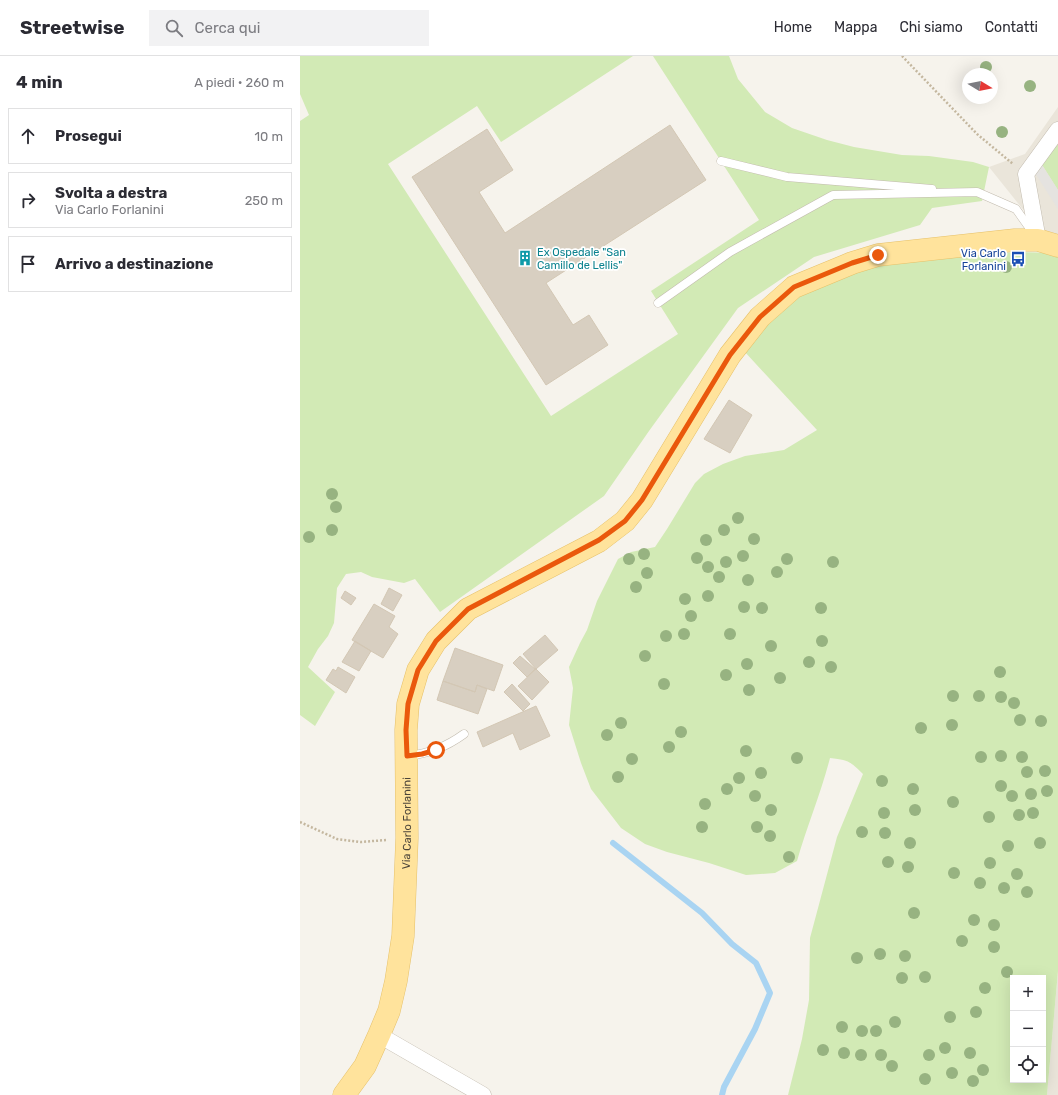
<!DOCTYPE html>
<html lang="it">
<meta charset="utf-8">
<style>
body{margin:0;font-family:Rubik,sans-serif;background:#f2f2f3;color:#2b2b33}
.controls{position:absolute;right:12px;bottom:12px;display:grid;overflow:hidden;border-radius:0px;box-shadow:0 4px 16px #0002}
.controls button{width:36px;height:36px;display:grid;place-items:center;padding:0;border:0;border-bottom:1px solid #e1e1e2;background:#fff;color:#2b2b33;font:20px sans-serif}
.compass{position:absolute;left:662px;top:12px;width:36px;height:36px;border-radius:50%;background:#fff;box-shadow:0 4px 16px #0002;rotate:100deg}
.stop{position:absolute;width:12px;height:12px;margin:-9px;border:3px solid #ea580c;border-radius:50%;background:#fff}
.stop.end{background:#ea580c;border-color:#fff;box-shadow:0 1px 4px #0008}
.list{margin:0;padding:0;list-style:none}
h2{display:flex;justify-content:space-between;align-items:center;height:52px;margin:0;padding:0 16px;font-size:17px}
h2 small{font-size:13px;font-weight:400;color:#7c7c81}
.list li{display:grid;grid-template-columns:26px 1fr auto;gap:12px;align-items:center;box-sizing:border-box;height:56px;margin:0 8px 8px;padding:0 8px;border:1px solid #e1e1e2;border-radius:0px}
.list b{display:block;font-size:15px;white-space:nowrap}
.list p{margin:0;font-size:13px;white-space:nowrap;color:#7c7c81}
.list em{font-size:13px;font-style:normal;color:#7c7c81}
.icon{flex:none;width:22px;height:22px;fill:none;stroke:currentColor;stroke-width:2;stroke-linecap:round;stroke-linejoin:round}
.map{position:relative;flex:none;width:758px;height:1039px;overflow:hidden}
header{display:flex;align-items:center;gap:24px;box-sizing:border-box;height:56px;padding:0 20px;background:#fff;border-bottom:1px solid #e1e1e2}
header strong{font-size:19px}
nav{display:flex;gap:22px;margin-inline-start:auto;font-size:14px}
.search{width:280px;height:36px;background:#f2f2f3;display:flex;align-items:center;gap:10px;box-sizing:border-box;padding:0 14px;border-radius:0px;color:#7c7c81;font-size:15px}
main{display:flex}
aside{flex:1;background:#fff}
.map>svg:first-child{display:block}
.residential{fill:#eae5da}
.green{fill:#d2eab5;fill-rule:evenodd}
.parking{fill:#e5e3e0}
.lines{fill:none;stroke-linecap:round;stroke-linejoin:round}
.stream{stroke:#a9d4f2;stroke-width:6}
.building{fill:#d8cfc1;stroke:#d3c7b4}
.lane-casing{stroke:#c2bbae;stroke-width:9}
.street-casing{stroke:#c2bbae;stroke-width:17}
.primary-casing{stroke:#e6c16a;stroke-width:23}
.path{stroke:#c4b79f;stroke-width:2.5;stroke-dasharray:2 2;stroke-linecap:butt}
.lane{stroke:#fff;stroke-width:8}
.street{stroke:#fff;stroke-width:16}
.primary{stroke:#ffe39c;stroke-width:22}
.tree{fill:#97b381}
.route{stroke:#ea580c;stroke-width:5}
.labels{text-anchor:middle;dominant-baseline:central;stroke-width:3.5;stroke-linejoin:round;paint-order:stroke}
.culture-label{font-size:11px;fill:#0d838f;stroke:#fff;text-anchor:start}
.transit-label{font-size:11px;fill:#164399;stroke:#fff;text-anchor:end}
.street-label{font-size:11px;fill:#4b4439;stroke:#fff}
</style>
<header>
<strong>Streetwise</strong>
<div class="search"><svg class="icon" aria-label="search" viewBox="0 0 24 24"><circle cx="10" cy="10" r="6"/><path d="M15 15l6 6"/></svg>Cerca qui</div>
<nav><a>Home</a><a>Mappa</a><a>Chi siamo</a><a>Contatti</a></nav>
</header>
<main>
<aside>
<h2>4 min<small>A piedi · 260 m</small></h2>
<ul class="list">
<li><svg class="icon" aria-label="ahead" viewBox="0 0 24 24"><path d="M12 20V5M6 11l6-6 6 6"/></svg><div><b>Prosegui</b></div><em>10 m</em></li>
<li><svg class="icon" aria-label="right" viewBox="0 0 24 24"><path d="M7 20v-9h11M14 6l5 5-5 5"/></svg><div><b>Svolta a destra</b><p>Via Carlo Forlanini</p></div><em>250 m</em></li>
<li><svg class="icon" aria-label="arrive" viewBox="0 0 24 24"><path d="M6 21V4h12l-3 4 3 4H6"/></svg><div><b>Arrivo a destinazione</b></div></li>
</ul>
</aside>
<div class="map">
<svg width="758" height="1039" viewBox="0 0 758 1039">
<rect width="100%" height="100%" fill="#f6f3ec"/>
<!-- residential -->
<path class="residential" d="M758,51V197L689,111L725,98Z
M758,915V1039H747Z"/>
<!-- green -->
<path class="green" d="M0,0H333L201,86L177,50L88,108L251,360L378,278L351,235L459,164L353,0H429L438,23L465,56L492,72L527,84L554,91L602,99L629,100L673,106L689,111L682,145L632,152L620,169L514,201L438,252L349,375L304,440L140,556L115,523L104,527L72,521L61,516L46,518L37,532L34,567L28,580L18,593L8,611L35,636L15,670L0,659V65L9,59L0,38Z
M758,83V134L741,107Z
M717,196L758,197V915L747,1039H488L502,983L509,944L510,882L537,781L563,718C550,705 548,704 530,702C521,737 507,770 497,805L475,817L446,819L409,807L367,796L345,788L321,772L291,733L281,707L269,669L273,632L269,611L280,587L287,574L297,545L318,503L331,496L355,491L367,473L395,427L404,418L423,408L445,400L484,394L517,374L444,295L473,259L505,233L548,218L590,207L665,199ZM713,922H743V1024H713Z"/>
<!-- parking -->
<path class="parking" d="M742,109L758,134V153L735,117Z"/>
<g class="lines">
<!-- stream -->
<path class="stream" d="M313,787L402,857L432,888L456,907L470,937L455,973L424,1031L422,1039"/>
</g>
<!-- building -->
<path class="building" d="M370,69L406,124L246,227L273,269L289,259L308,289L246,329L112,121L187,73L213,114L179,136L205,177Z
M429,344L452,359L430,397L404,383Z
M89,532L102,539L93,555L81,548Z
M45,535L56,542L51,549L41,542Z
M74,548L95,560L89,571L98,578L83,602L52,584Z
M245,579L258,594L236,613L223,598Z
M55,585L71,595L59,615L42,606Z
M155,592L203,609L194,635L177,629L175,636L143,625Z
M220,600L235,613L227,621L213,607Z
M38,611L55,621L46,637L26,624L33,613L36,615Z
M236,613L249,626L232,644L218,630Z
M143,625L175,636L177,629L187,633L178,658L137,644Z
M212,628L230,648L223,655L204,636Z
M236,650L250,680L220,694L213,677L183,691L177,676Z"/>
<g class="lines">
<!-- lane casing -->
<g class="lane-casing">
<path id="lane" d="M421,105L487,121L632,133
M358,247L430,196L533,139L677,136L716,153L733,177
M108,700C130,697 146,691 164,678"/>
</g>
<!-- street casing -->
<g class="street-casing">
<path id="street" d="M738,184L726,118L758,74
M79,979L183,1039"/>
</g>
<!-- primary casing -->
<g class="primary-casing">
<g id="primary">
<path id="s1" d="M44,1039L65,1010L79,979L89,955L96,925L103,880L107,782L106,674L108,648L118,614L136,585L168,553L299,485L325,465L342,444L430,299L460,261L494,231L552,207L578,199L715,184H738L758,190"/>
</g>
</g>
<!-- path -->
<path class="path" d="M602,0L677,78L713,108
M0,766L37,783L61,786L86,784"/>
<!-- lane -->
<use href="#lane" class="lane"/>
<!-- street -->
<use href="#street" class="street"/>
<!-- primary -->
<use href="#primary" class="primary"/>
</g>
<!-- trees -->
<g class="tree">
<circle cx="686" cy="11" r="6"/>
<circle cx="730" cy="30" r="6"/>
<circle cx="702" cy="76" r="6"/>
<circle cx="706" cy="211" r="6"/>
<circle cx="32" cy="438" r="6"/>
<circle cx="36" cy="451" r="6"/>
<circle cx="438" cy="462" r="6"/>
<circle cx="32" cy="474" r="6"/>
<circle cx="424" cy="474" r="6"/>
<circle cx="9" cy="481" r="6"/>
<circle cx="454" cy="483" r="6"/>
<circle cx="406" cy="484" r="6"/>
<circle cx="344" cy="498" r="6"/>
<circle cx="443" cy="500" r="6"/>
<circle cx="397" cy="502" r="6"/>
<circle cx="329" cy="503" r="6"/>
<circle cx="487" cy="503" r="6"/>
<circle cx="426" cy="506" r="6"/>
<circle cx="533" cy="506" r="6"/>
<circle cx="408" cy="511" r="6"/>
<circle cx="477" cy="516" r="6"/>
<circle cx="347" cy="517" r="6"/>
<circle cx="419" cy="521" r="6"/>
<circle cx="448" cy="524" r="6"/>
<circle cx="336" cy="531" r="6"/>
<circle cx="408" cy="540" r="6"/>
<circle cx="385" cy="543" r="6"/>
<circle cx="444" cy="551" r="6"/>
<circle cx="462" cy="552" r="6"/>
<circle cx="521" cy="552" r="6"/>
<circle cx="391" cy="560" r="6"/>
<circle cx="384" cy="578" r="6"/>
<circle cx="430" cy="578" r="6"/>
<circle cx="366" cy="580" r="6"/>
<circle cx="522" cy="585" r="6"/>
<circle cx="471" cy="590" r="6"/>
<circle cx="345" cy="600" r="6"/>
<circle cx="509" cy="606" r="6"/>
<circle cx="447" cy="608" r="6"/>
<circle cx="531" cy="611" r="6"/>
<circle cx="700" cy="616" r="6"/>
<circle cx="426" cy="619" r="6"/>
<circle cx="480" cy="622" r="6"/>
<circle cx="364" cy="628" r="6"/>
<circle cx="449" cy="634" r="6"/>
<circle cx="653" cy="640" r="6"/>
<circle cx="679" cy="640" r="6"/>
<circle cx="701" cy="641" r="6"/>
<circle cx="714" cy="647" r="6"/>
<circle cx="720" cy="664" r="6"/>
<circle cx="741" cy="665" r="6"/>
<circle cx="321" cy="667" r="6"/>
<circle cx="652" cy="669" r="6"/>
<circle cx="621" cy="672" r="6"/>
<circle cx="381" cy="676" r="6"/>
<circle cx="307" cy="679" r="6"/>
<circle cx="369" cy="691" r="6"/>
<circle cx="446" cy="695" r="6"/>
<circle cx="701" cy="700" r="6"/>
<circle cx="681" cy="701" r="6"/>
<circle cx="722" cy="701" r="6"/>
<circle cx="497" cy="702" r="6"/>
<circle cx="332" cy="703" r="6"/>
<circle cx="745" cy="715" r="6"/>
<circle cx="727" cy="716" r="6"/>
<circle cx="461" cy="717" r="6"/>
<circle cx="318" cy="721" r="6"/>
<circle cx="439" cy="722" r="6"/>
<circle cx="582" cy="725" r="6"/>
<circle cx="701" cy="730" r="6"/>
<circle cx="427" cy="733" r="6"/>
<circle cx="613" cy="733" r="6"/>
<circle cx="747" cy="735" r="6"/>
<circle cx="731" cy="738" r="6"/>
<circle cx="455" cy="740" r="6"/>
<circle cx="712" cy="740" r="6"/>
<circle cx="653" cy="746" r="6"/>
<circle cx="405" cy="748" r="6"/>
<circle cx="471" cy="754" r="6"/>
<circle cx="615" cy="754" r="6"/>
<circle cx="584" cy="757" r="6"/>
<circle cx="733" cy="757" r="6"/>
<circle cx="719" cy="759" r="6"/>
<circle cx="689" cy="761" r="6"/>
<circle cx="402" cy="771" r="6"/>
<circle cx="457" cy="771" r="6"/>
<circle cx="562" cy="776" r="6"/>
<circle cx="585" cy="777" r="6"/>
<circle cx="470" cy="780" r="6"/>
<circle cx="610" cy="787" r="6"/>
<circle cx="740" cy="787" r="6"/>
<circle cx="708" cy="790" r="6"/>
<circle cx="489" cy="801" r="6"/>
<circle cx="588" cy="806" r="6"/>
<circle cx="690" cy="807" r="6"/>
<circle cx="608" cy="811" r="6"/>
<circle cx="654" cy="817" r="6"/>
<circle cx="717" cy="818" r="6"/>
<circle cx="680" cy="827" r="6"/>
<circle cx="704" cy="832" r="6"/>
<circle cx="727" cy="836" r="6"/>
<circle cx="614" cy="857" r="6"/>
<circle cx="674" cy="864" r="6"/>
<circle cx="694" cy="869" r="6"/>
<circle cx="662" cy="885" r="6"/>
<circle cx="694" cy="891" r="6"/>
<circle cx="580" cy="898" r="6"/>
<circle cx="605" cy="900" r="6"/>
<circle cx="557" cy="902" r="6"/>
<circle cx="707" cy="916" r="6"/>
<circle cx="625" cy="921" r="6"/>
<circle cx="602" cy="922" r="6"/>
<circle cx="685" cy="932" r="6"/>
<circle cx="676" cy="956" r="6"/>
<circle cx="650" cy="961" r="6"/>
<circle cx="595" cy="966" r="6"/>
<circle cx="542" cy="971" r="6"/>
<circle cx="562" cy="975" r="6"/>
<circle cx="576" cy="975" r="6"/>
<circle cx="645" cy="992" r="6"/>
<circle cx="523" cy="994" r="6"/>
<circle cx="544" cy="997" r="6"/>
<circle cx="670" cy="997" r="6"/>
<circle cx="561" cy="999" r="6"/>
<circle cx="581" cy="999" r="6"/>
<circle cx="629" cy="999" r="6"/>
<circle cx="592" cy="1010" r="6"/>
<circle cx="683" cy="1014" r="6"/>
<circle cx="652" cy="1017" r="6"/>
<circle cx="625" cy="1023" r="6"/>
<circle cx="673" cy="1025" r="6"/>
</g>
<g class="lines">
<!-- route -->
<path class="route" d="M136,694L122,698L107,700L106,674L108,648L118,614L136,585L168,553L299,484L325,465L342,444L430,299L460,261L494,231L552,207L578,199"/>
</g>
<!-- icons -->
<defs>
<g id="building-bare" transform="scale(1.2)"><path d="M-4-6H4V6H1V3H-1V6H-4ZM-2.5-4.3h1.7v1.8h-1.7ZM.8-4.3h1.7v1.8H.8ZM-2.5-1h1.7V.8h-1.7ZM.8-1h1.7V.8H.8Z" fill="#0f9aa8" stroke="#fff" stroke-width="2.5" paint-order="stroke"/></g>
<g id="bus-bare" transform="scale(1.2)"><path d="M-5-6H5V4H4V6H2V4H-2V6H-4V4H-5ZM-3.5-4V0h7V-4ZM-3.5 1.2v1.5H-2V1.2ZM2 1.2v1.5H3.5V1.2Z" fill="#1a4fb4" stroke="#fff" stroke-width="2.5" paint-order="stroke"/></g>
</defs>
<g fill-rule="evenodd">
<use href="#building-bare" x="225" y="202"/>
<use href="#bus-bare" x="718" y="203"/>
</g>
<g class="labels">
<!-- culture labels -->
<g class="culture-label">
<text x="237" y="196">Ex Ospedale "San<tspan x="237" dy="13">Camillo de Lellis"</tspan></text>
</g>
<!-- transit labels -->
<g class="transit-label">
<text x="706" y="197">Via Carlo<tspan x="706" dy="13">Forlanini</tspan></text>
</g>
<!-- street labels -->
<g class="street-label">
<text stroke="none"><textPath href="#s1" startOffset="285">Via Carlo Forlanini</textPath></text>
</g>
</g>
</svg>
<div class="controls">
<button>+</button>
<button>−</button>
<button><svg class="icon" aria-label="locate" viewBox="0 0 24 24"><circle cx="12" cy="12" r="6"/><path d="M12 2v4M12 18v4M2 12h4M18 12h4"/></svg></button>
</div>
<svg class="compass" viewBox="-18 -18 36 36"><path d="M0-13l5 13h-10z" fill="#e53935"/><path d="M0 13l5-13h-10z" fill="#7c7c81"/></svg>
<div class="stop" style="left:136px;top:694px"></div>
<div class="stop end" style="left:578px;top:199px"></div>
</div>
</main>
